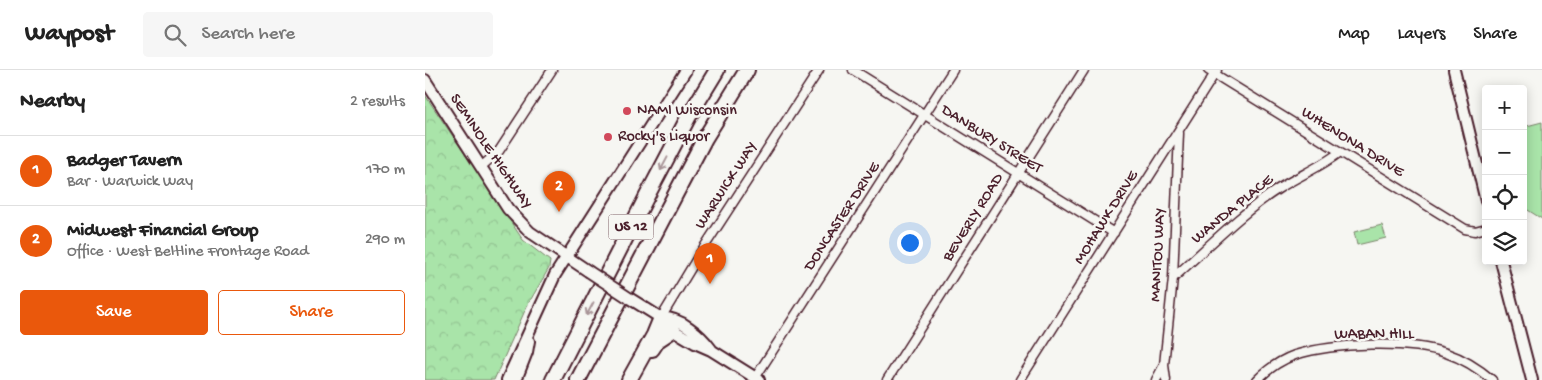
<!DOCTYPE html>
<meta charset="utf-8">
<style>
body{margin:0;font-family:"Gochi Hand",sans-serif;background:#f6f6f6;color:#222}
.controls{position:absolute;right:15px;top:15px;display:grid;overflow:hidden;border-radius:5px;box-shadow:0 2px 12px #0003}
.controls button{width:45px;height:45px;display:grid;place-items:center;padding:0;border:0;border-bottom:1px solid #e0e0e0;background:#fff;color:#222;font:25px sans-serif}
.you{position:absolute;left:484px;top:172px;width:18px;height:18px;margin:-12px;border:4px solid #fff;border-radius:50%;background:#1a73e8;box-shadow:0 0 0 8px #1a73e833}
.badge{display:grid;place-items:center;width:32px;height:32px;border-radius:50%;background:#ea580c;color:#fff;font-size:16px;font-weight:700}
.pin{position:absolute;translate:-50% -41px;filter:drop-shadow(0 1px 2px #0008)}
.pin::after{content:'';position:absolute;top:26px;width:18px;height:15px;background:inherit;clip-path:polygon(0 0,100% 0,50% 100%)}
.list{margin:0;padding:0;list-style:none}
h2{display:flex;justify-content:space-between;align-items:center;height:65px;margin:0;padding:0 20px;font-size:21px}
h2 small{font-size:16px;font-weight:400;color:#767676}
.list li{display:grid;grid-template-columns:32px 1fr auto;gap:15px;align-items:center;box-sizing:border-box;height:70px;padding:0 20px;border-top:1px solid #e0e0e0}
.list b{display:block;font-size:19px;white-space:nowrap}
.list p{margin:0;font-size:16px;white-space:nowrap;color:#767676}
.list em{font-size:16px;font-style:normal;color:#767676}
.actions{display:flex;gap:10px;padding:15px 20px}
.actions a{flex:1;padding:11px 0;border:1px solid #ea580c;border-radius:5px;text-align:center;font-size:18px;color:#ea580c}
.actions .main{background:#ea580c;color:#fff}
.icon{flex:none;width:28px;height:28px;fill:none;stroke:currentColor;stroke-width:2;stroke-linecap:round;stroke-linejoin:round}
.map{position:relative;flex:none;width:1117px;height:310px;overflow:hidden}
header{display:flex;align-items:center;gap:30px;box-sizing:border-box;height:70px;padding:0 25px;background:#fff;border-bottom:1px solid #e0e0e0}
header strong{font-size:24px}
nav{display:flex;gap:28px;margin-inline-start:auto;font-size:18px}
.search{width:350px;height:45px;background:#f6f6f6;display:flex;align-items:center;gap:12px;box-sizing:border-box;padding:0 18px;border-radius:5px;color:#767676;font-size:19px}
main{display:flex}
aside{flex:1;background:#fff}
.map>svg:first-child{display:block}
.grass{fill:#a9e4a9;stroke:#7a826a}
.park{fill:url(#park-crowns);stroke:#7a826a}
.lines{fill:none;stroke-linecap:round;stroke-linejoin:round}
.street-casing{stroke:#4a1f2b;stroke-width:11}
.secondary-casing{stroke:#4a1f2b;stroke-width:14}
.highway-casing{stroke:#4a1f2b;stroke-width:18}
.street{stroke:#f6f6f2;stroke-width:8}
.secondary{stroke:#f6f6f2;stroke-width:10}
.highway{stroke:#f6f6f2;stroke-width:14}
.secondary-bridge-casing{stroke:#4a1f2b;stroke-width:14;stroke-linecap:butt}
.secondary-bridge{stroke:#f6f6f2;stroke-width:10}
.oneway{stroke:#a99598}
.poi-dot{fill:#d1495b;stroke:#f6f6f2;stroke-width:2}
.labels{text-anchor:middle;dominant-baseline:central;stroke-width:5;stroke-linejoin:round;paint-order:stroke}
.shield{fill:#f6f6f2;stroke:#7e6067;stroke-width:1}
.shield-label{font-size:15px;font-weight:bold;fill:#4a1f2b}
.poi-label{font-size:16px;fill:#4a1f2b;stroke:#f6f6f2;text-anchor:start}
.street-label{font-size:16px;fill:#4a1f2b;stroke:#f6f6f2}
</style>
<header>
<strong>Waypost</strong>
<div class="search"><svg class="icon" aria-label="search" viewBox="0 0 24 24"><circle cx="10" cy="10" r="6"/><path d="M15 15l6 6"/></svg>Search here</div>
<nav><a>Map</a><a>Layers</a><a>Share</a></nav>
</header>
<main>
<aside>
<h2>Nearby<small>2 results</small></h2>
<ul class="list">
<li><span class="badge">1</span><div><b>Badger Tavern</b><p>Bar · Warwick Way</p></div><em>170 m</em></li>
<li><span class="badge">2</span><div><b>Midwest Financial Group</b><p>Office · West Beltline Frontage Road</p></div><em>290 m</em></li>
</ul>
<div class="actions"><a class="main">Save</a><a>Share</a></div>
</aside>
<div class="map">
<svg width="1117" height="310" viewBox="0 0 1117 310">
<defs>
<pattern id="park-crowns" width="20" height="18" patternUnits="userSpaceOnUse" patternTransform="scale(1.25)"><rect width="20" height="18" fill="#a9e4a9"/><path d="M2 6a3 3 0 1 1 6 0M12 15a3 3 0 1 1 6 0" fill="none" stroke="#93c392"/></pattern>
</defs>
<rect width="100%" height="100%" fill="#f6f6f2"/>
<filter id="ink" filterUnits="userSpaceOnUse"><feTurbulence type="fractalNoise" baseFrequency=".02" numOctaves="2"/><feDisplacementMap in="SourceGraphic" scale="10" xChannelSelector="R" yChannelSelector="G"/><feConvolveMatrix kernelMatrix="1 2 1 2 8 2 1 2 1" color-interpolation-filters="sRGB"/></filter>
<g filter="url(#ink)">
<!-- grass -->
<path class="grass" d="M1117,52V149L1098,137V57Z
M957,155L961,168L932,175L929,162Z"/>
<!-- park -->
<path class="park" d="M0,25L98,170L125,191L124,198L102,236L69,310H0Z"/>
<g class="lines">
<!-- street casing -->
<g class="street-casing">
<path id="street" d="M428,0L689,163
M783,0L1040,159L1050,161L1061,158
M56,97L74,81L127,0
M748,208C780,180 817,142 853,119C873,106 896,97 915,82
M236,248L274,185L394,0
M330,308L528,0
M462,310L659,0
M595,310L792,0
M731,310L739,295
M741,310L739,295L748,208L754,63
M832,310C843,299 856,290 870,285C909,273 983,270 1021,283C1039,289 1053,298 1067,310"/>
</g>
<!-- secondary casing -->
<g class="secondary-casing">
<path id="secondary" d="M1029,0L1061,131
M0,10L83,139L105,162L163,201
M1076,191L1107,310
M204,228L236,248L245,258L270,273L286,280L334,310
M236,248C254,246 276,265 286,279
M82,310L130,205L261,0
M91,310L102,282L104,271"/>
</g>
<!-- highway casing -->
<g class="highway-casing">
<path id="highway" d="M227,279L233,270L248,260
M128,310L222,126L264,46L292,0
M153,310L280,68L322,0
M204,310L229,265L236,248"/>
</g>
<!-- street -->
<use href="#street" class="street"/>
<!-- secondary -->
<use href="#secondary" class="secondary"/>
<!-- highway -->
<use href="#highway" class="highway"/>
<!-- secondary-bridge casing -->
<g class="secondary-bridge-casing">
<path id="secondary-bridge" d="M163,201L204,228"/>
</g>
<!-- secondary-bridge -->
<use href="#secondary-bridge" class="secondary-bridge"/>
</g>
<!-- one-way arrows -->
<defs><path id="oneway-shaft" d="M-6 0H5M1.5-3L5.5 0L1.5 3" fill="none" stroke-width="1.6" stroke-linecap="round" stroke-linejoin="round" transform="scale(1.25)"/></defs>
<g class="oneway">
<use href="#oneway-shaft" transform="translate(239 94) rotate(118)"/>
<use href="#oneway-shaft" transform="translate(165 239) rotate(118)"/>
</g>
</g>
<!-- markers -->
<g class="poi-dot">
<circle cx="202" cy="41" r="5"/>
<circle cx="183" cy="67" r="5"/>
</g>
<g class="labels">
<!-- shield labels -->
<rect class="shield" x="183.5" y="144.5" width="45" height="25" rx="4"/>
<g class="shield-label">
<text x="206" y="157">US 12</text>
</g>
<!-- poi labels -->
<g class="poi-label">
<text x="212" y="41">NAMI Wisconsin</text>
<text x="193" y="67">Rocky's Liquor</text>
</g>
<!-- street labels -->
<g class="street-label">
<text transform="translate(566 70) rotate(32)">DANBURY STREET</text>
<text transform="translate(927 73) rotate(32)">WHENONA DRIVE</text>
<text transform="translate(65 82) rotate(56)">SEMINOLE HIGHWAY</text>
<text transform="translate(302 116) rotate(-57)">WARWICK WAY</text>
<text transform="translate(808 140) rotate(-39)">WANDA PLACE</text>
<text transform="translate(418 147) rotate(-57)">DONCASTER DRIVE</text>
<text transform="translate(549 148) rotate(-58)">BEVERLY ROAD</text>
<text transform="translate(682 148) rotate(-58)">MOHAWK DRIVE</text>
<text transform="translate(734 185) rotate(-87)">MANITOU WAY</text>
<text x="949" y="265">WABAN HILL</text>
</g>
</g>
</svg>
<div class="controls">
<button>+</button>
<button>−</button>
<button><svg class="icon" aria-label="locate" viewBox="0 0 24 24"><circle cx="12" cy="12" r="6"/><path d="M12 2v4M12 18v4M2 12h4M18 12h4"/></svg></button>
<button><svg class="icon" aria-label="layers" viewBox="0 0 24 24"><path d="M12 4l9 5-9 5-9-5zM3 14l9 5 9-5"/></svg></button>
</div>
<div class="you"></div>
<div class="pin badge" style="left:285px;top:214px">1</div>
<div class="pin badge" style="left:134px;top:142px">2</div>
</div>
</main>
